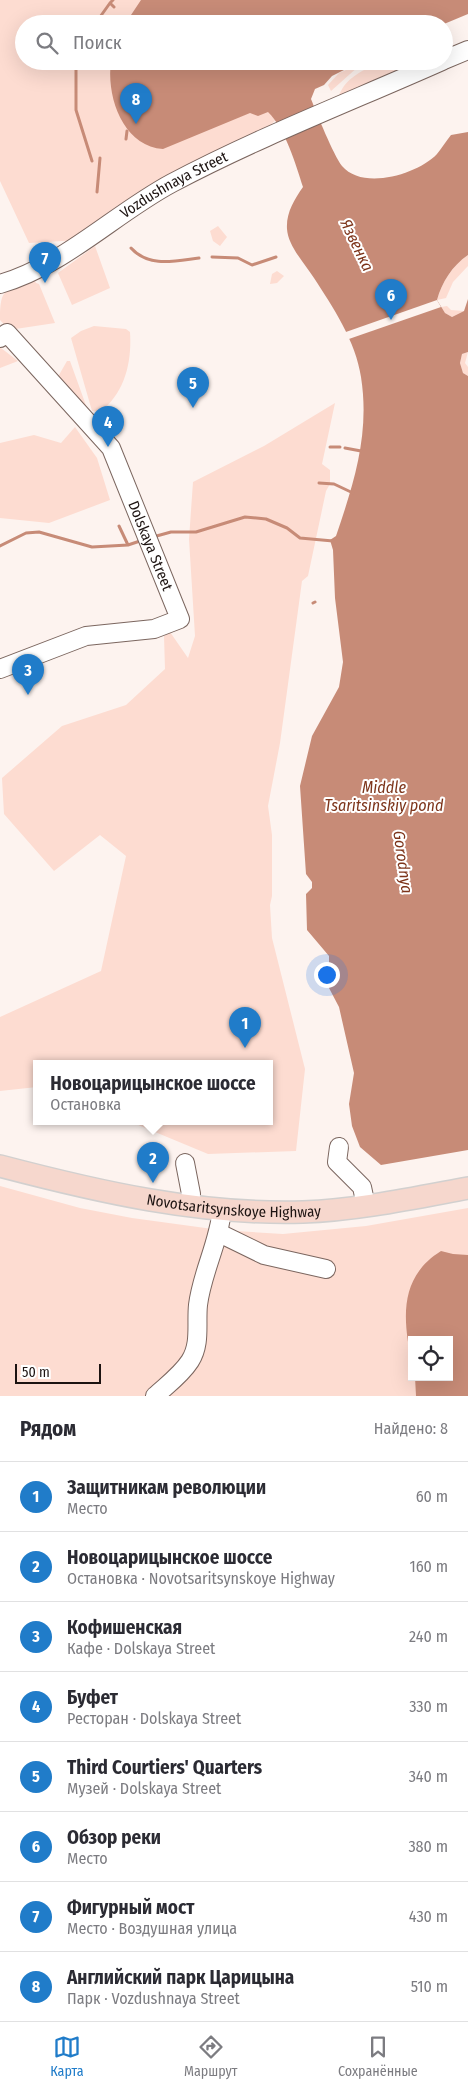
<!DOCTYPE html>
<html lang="ru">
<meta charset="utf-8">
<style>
body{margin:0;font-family:"Fira Sans Condensed",sans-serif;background:#f7f7f7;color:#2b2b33}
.controls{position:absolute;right:15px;bottom:15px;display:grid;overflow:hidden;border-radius:0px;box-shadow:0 5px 20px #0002}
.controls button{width:45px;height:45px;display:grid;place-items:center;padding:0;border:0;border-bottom:1px solid #e1e1e2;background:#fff;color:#2b2b33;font:25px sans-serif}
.scale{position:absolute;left:15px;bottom:12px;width:86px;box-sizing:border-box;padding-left:5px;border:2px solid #1c1311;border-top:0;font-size:14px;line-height:18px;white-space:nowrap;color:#1c1311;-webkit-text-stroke:4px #fff;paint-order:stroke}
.you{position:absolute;left:326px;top:974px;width:18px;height:18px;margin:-12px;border:4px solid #fff;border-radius:50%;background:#1a73e8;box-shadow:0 0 0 8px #1a73e833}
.badge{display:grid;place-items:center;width:32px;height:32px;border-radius:50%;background:#207cc9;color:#fff;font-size:16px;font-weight:700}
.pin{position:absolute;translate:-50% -41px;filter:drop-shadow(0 1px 2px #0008)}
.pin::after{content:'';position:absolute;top:26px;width:18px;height:15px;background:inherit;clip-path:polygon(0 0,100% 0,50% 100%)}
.popup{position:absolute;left:33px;top:1060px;width:240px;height:65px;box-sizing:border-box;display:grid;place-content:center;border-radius:0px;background:#fff;filter:drop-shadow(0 1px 4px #0005);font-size:16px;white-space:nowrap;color:#7c7c81}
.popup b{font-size:19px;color:#2b2b33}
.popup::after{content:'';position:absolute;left:50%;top:100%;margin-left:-10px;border:10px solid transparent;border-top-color:#fff}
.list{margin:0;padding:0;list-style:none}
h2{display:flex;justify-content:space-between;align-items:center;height:65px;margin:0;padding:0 20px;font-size:21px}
h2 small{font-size:16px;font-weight:400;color:#7c7c81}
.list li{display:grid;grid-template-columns:32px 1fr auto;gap:15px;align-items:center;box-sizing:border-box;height:70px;padding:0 20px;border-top:1px solid #e1e1e2}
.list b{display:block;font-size:19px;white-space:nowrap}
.list p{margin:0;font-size:16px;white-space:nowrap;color:#7c7c81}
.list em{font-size:16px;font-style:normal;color:#7c7c81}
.icon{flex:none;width:28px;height:28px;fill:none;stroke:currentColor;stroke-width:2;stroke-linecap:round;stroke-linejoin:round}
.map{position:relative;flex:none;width:468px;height:1396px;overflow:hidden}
.search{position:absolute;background:#fff;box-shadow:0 5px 20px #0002;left:15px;right:15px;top:15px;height:55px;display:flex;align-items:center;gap:12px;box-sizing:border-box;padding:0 18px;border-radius:28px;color:#7c7c81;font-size:19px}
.sheet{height:625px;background:#fff}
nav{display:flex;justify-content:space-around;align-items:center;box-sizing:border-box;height:70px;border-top:1px solid #e1e1e2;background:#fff;font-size:14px;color:#7c7c81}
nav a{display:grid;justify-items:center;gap:2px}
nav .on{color:#207cc9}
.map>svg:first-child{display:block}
.green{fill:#fddcd1;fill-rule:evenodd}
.water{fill:#c78b77}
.pier{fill:#fdf3ef}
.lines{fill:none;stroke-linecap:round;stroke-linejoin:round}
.stream{stroke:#c78b77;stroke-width:3}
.minor-casing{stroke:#7b665f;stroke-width:20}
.major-casing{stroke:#d2d0cf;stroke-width:24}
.minor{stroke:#fff;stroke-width:18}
.major{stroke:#f6d7cd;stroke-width:21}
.labels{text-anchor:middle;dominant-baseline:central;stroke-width:4;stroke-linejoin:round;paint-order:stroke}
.street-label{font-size:15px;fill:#1c1311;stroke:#fff}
.water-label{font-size:16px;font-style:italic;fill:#7d341a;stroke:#fff}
</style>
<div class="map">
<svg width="468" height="1396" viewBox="0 0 468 1396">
<rect width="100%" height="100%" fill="#fdf3ef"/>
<!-- green -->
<path class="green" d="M0,0H252L258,24H24V61H268L276,120L267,128L79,240L29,243L0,181Z
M367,61H370L359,66L331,91L328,85L339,73Z
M383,61H411L414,69L338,99C343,78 365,69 383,61Z
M218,226L227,237L220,246L213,241L210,231Z
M95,246L110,288L72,305L58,273Z
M468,255V266L453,282L446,298L437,300C442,282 452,266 468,255Z
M277,271L284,276L277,283L270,284L272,274Z
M34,279L36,283L39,284L55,323L9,330L0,320C0,287 5,290 34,279Z
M447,306L451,310L464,311L452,317L445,313L441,307Z
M94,326L126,329L130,332C132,362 125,393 100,412L92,411L71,338L81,331Z
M0,348H1L18,361L0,368Z
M468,352L465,363L468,367V376L463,373L460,363L462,354Z
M67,361H70L88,411L55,382Z
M335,403L322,464L330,470V484L326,491L308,576L302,581L280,743L268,806L272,835V896L270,905L272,938L305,1069L296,1151L208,1154L131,1122H269V1064H37V1087L0,1091V1017L101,971L126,856L100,835L54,871L4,814L2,778L62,726L126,705L165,669L164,636L170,632L188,658L195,636L189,539L193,482L264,446Z
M75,427L97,458L110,500L49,523L0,518V443L34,435L61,443Z
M0,1186L80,1208L132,1218L220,1230L283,1234L366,1226L468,1208V1396H0ZM412,1340H449V1377H412Z"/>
<!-- water -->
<path class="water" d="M141,0H468V14L444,24H125Z
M111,61H362L332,76L324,85L315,89L311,99C317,114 333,154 342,166C363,191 418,174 437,154C442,148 446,141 451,135L468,132V255C452,266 442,282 437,300L445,313L452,317L464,311L468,299V352L462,354L460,363L463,373L468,376V1150L381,1165L360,1147L352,1126L349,1104L354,1073L339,1007L329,988V956L307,930L306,894L312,888V882L306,874L300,786L312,736L339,687L343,662L335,598L333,550L330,540L336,536C354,483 370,434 361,377C356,342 333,307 314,278C305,264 288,246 287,229C286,213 294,200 303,187C296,165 285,128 268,112L258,116L250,113L163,149C123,146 106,97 111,61Z
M441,1251L453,1254L468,1255V1396H416L415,1377H449V1340H412V1364C403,1320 398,1278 441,1251Z"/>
<!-- pier -->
<path class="pier" d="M437,300L441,307L346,340L343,333Z"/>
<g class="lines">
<!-- stream -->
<path class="stream" d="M113,0L110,3L114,7
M95,24L110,3
M76,61V110L92,161
M126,139L127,131
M97,192L100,158
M131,248C149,268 175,261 199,258
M212,257L238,258L252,265L276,257
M330,447H340
M345,448L361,451
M319,483L334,484L353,493
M119,526L128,545
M153,537L171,532H196L245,517L266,519L287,528L300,538L333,541
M0,546L26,533L39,532L92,547L128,545L143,540
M313,603L315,602"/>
<!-- minor casing -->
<g class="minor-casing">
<g id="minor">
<path d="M444,60L468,50"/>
<path id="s1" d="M0,284C65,265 114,214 172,183C259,137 352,101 442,61"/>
<path id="s2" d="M0,338L7,333L111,448L180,619L154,629L86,636L0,669"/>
<path d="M339,1147L337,1162L362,1187L366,1206"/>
<path d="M185,1163L191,1194L190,1207"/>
<path d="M219,1233L264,1255L326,1269"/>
<path d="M155,1396C167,1385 181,1375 190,1361C201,1344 196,1324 198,1305C202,1272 219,1243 222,1209"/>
</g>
</g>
<!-- major casing -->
<g class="major-casing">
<g id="major">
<path id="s3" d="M0,1166C99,1192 199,1215 303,1212C358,1210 414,1198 468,1188"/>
</g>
</g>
<!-- minor -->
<use href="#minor" class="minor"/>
<!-- major -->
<use href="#major" class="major"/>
</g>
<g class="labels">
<!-- street labels -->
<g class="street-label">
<text stroke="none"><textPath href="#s1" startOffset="201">Vozdushnaya Street</textPath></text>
<text stroke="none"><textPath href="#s2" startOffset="269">Dolskaya Street</textPath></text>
<text stroke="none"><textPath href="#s3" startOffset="238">Novotsaritsynskoye Highway</textPath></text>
</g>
<!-- water labels -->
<g class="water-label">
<text transform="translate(357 245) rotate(64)">Язвенка</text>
<text x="384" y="787">Middle<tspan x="384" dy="18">Tsaritsinskiy pond</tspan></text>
<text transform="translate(403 862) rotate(82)">Gorodnya</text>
</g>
</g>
</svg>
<div class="controls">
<button><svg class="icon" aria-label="locate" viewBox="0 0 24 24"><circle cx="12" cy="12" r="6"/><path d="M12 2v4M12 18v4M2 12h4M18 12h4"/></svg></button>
</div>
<div class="scale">50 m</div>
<div class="you"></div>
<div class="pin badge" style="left:245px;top:1048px">1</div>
<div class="pin badge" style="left:153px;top:1183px">2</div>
<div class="popup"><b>Новоцарицынское шоссе</b>Остановка</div>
<div class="pin badge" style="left:28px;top:695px">3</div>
<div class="pin badge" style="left:108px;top:447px">4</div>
<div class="pin badge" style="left:193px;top:408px">5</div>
<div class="pin badge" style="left:391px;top:320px">6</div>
<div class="pin badge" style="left:45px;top:283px">7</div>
<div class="pin badge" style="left:136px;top:124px">8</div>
<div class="search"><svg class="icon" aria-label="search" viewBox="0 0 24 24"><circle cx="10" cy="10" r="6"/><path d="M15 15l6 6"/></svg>Поиск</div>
</div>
<section class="sheet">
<h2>Рядом<small>Найдено: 8</small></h2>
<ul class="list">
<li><span class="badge">1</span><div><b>Защитникам революции</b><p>Место</p></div><em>60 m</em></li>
<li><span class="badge">2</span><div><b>Новоцарицынское шоссе</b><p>Остановка · Novotsaritsynskoye Highway</p></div><em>160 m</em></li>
<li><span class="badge">3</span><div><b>Кофишенская</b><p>Кафе · Dolskaya Street</p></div><em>240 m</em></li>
<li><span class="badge">4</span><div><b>Буфет</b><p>Ресторан · Dolskaya Street</p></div><em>330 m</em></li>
<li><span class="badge">5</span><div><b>Third Courtiers' Quarters</b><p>Музей · Dolskaya Street</p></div><em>340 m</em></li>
<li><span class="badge">6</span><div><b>Обзор реки</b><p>Место</p></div><em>380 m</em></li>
<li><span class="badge">7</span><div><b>Фигурный мост</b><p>Место · Воздушная улица</p></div><em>430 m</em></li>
<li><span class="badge">8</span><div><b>Английский парк Царицына</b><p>Парк · Vozdushnaya Street</p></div><em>510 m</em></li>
</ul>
</section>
<nav>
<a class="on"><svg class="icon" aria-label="map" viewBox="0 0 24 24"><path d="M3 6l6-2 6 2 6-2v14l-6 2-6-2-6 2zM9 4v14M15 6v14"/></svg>Карта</a>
<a><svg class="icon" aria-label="directions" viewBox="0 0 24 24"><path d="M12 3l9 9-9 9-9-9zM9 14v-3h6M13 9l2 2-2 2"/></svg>Маршрут</a>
<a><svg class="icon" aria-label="saved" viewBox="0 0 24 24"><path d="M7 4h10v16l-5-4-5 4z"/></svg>Сохранённые</a>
</nav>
